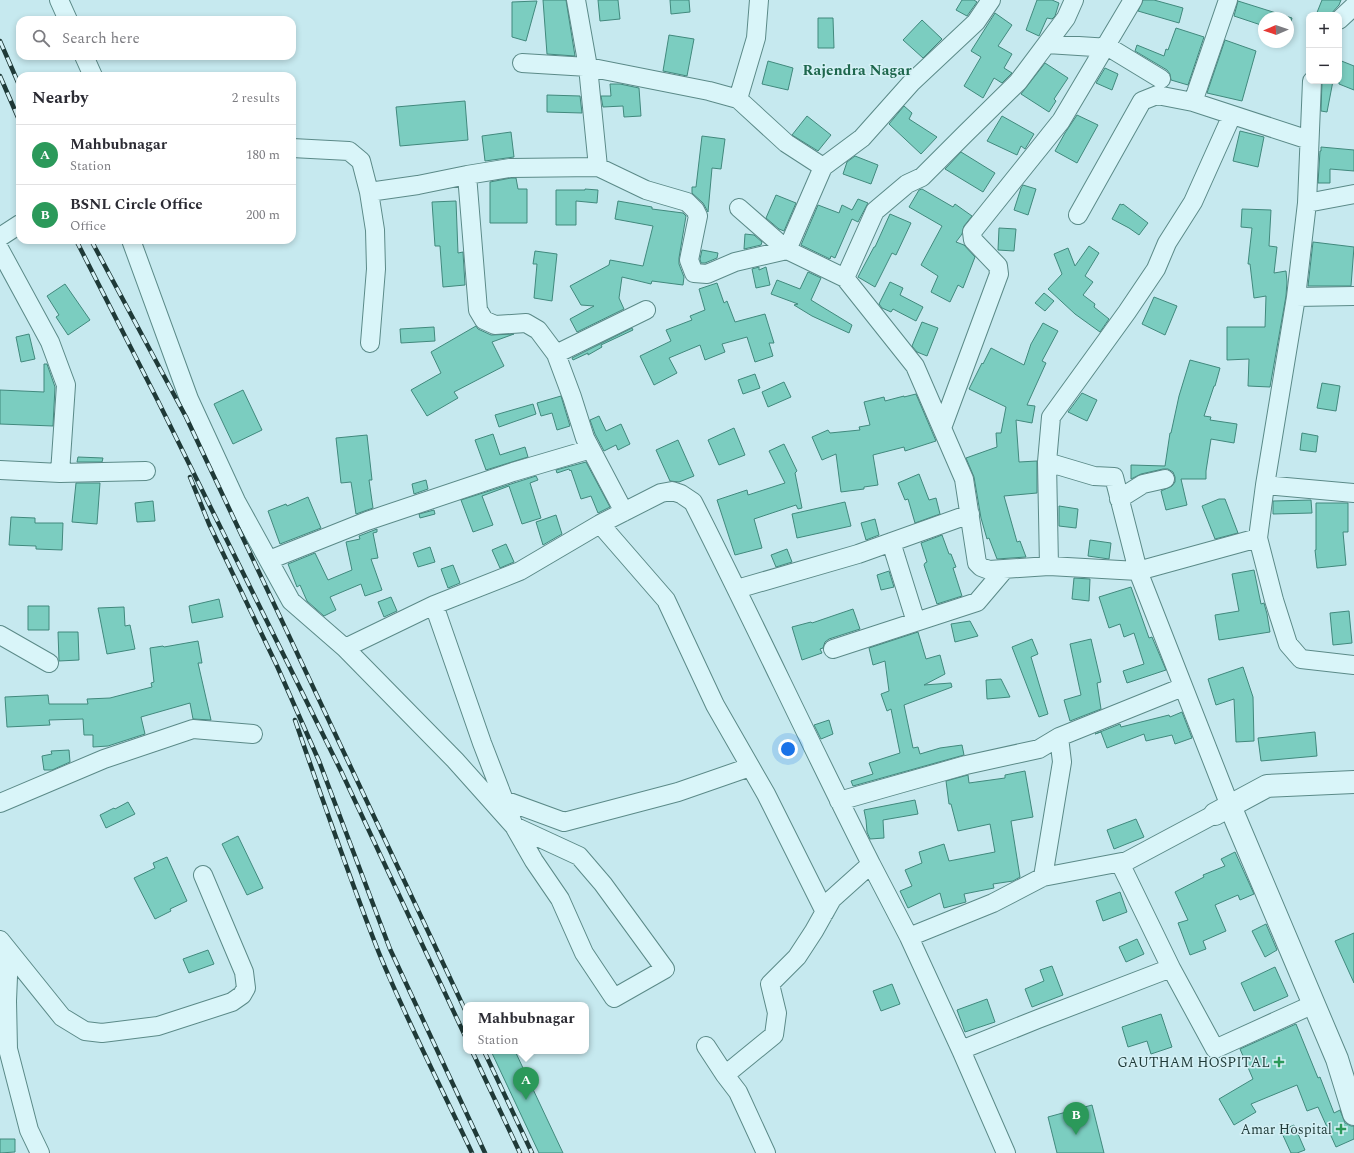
<!DOCTYPE html>
<meta charset="utf-8">
<style>
body{margin:0;font-family:Spectral,serif;background:#f2f2f3;color:#2b2b33}
.controls{position:absolute;right:12px;top:12px;display:grid;overflow:hidden;border-radius:8px;box-shadow:0 2px 6px #0003}
.controls button{width:36px;height:36px;display:grid;place-items:center;padding:0;border:0;border-bottom:1px solid #e1e1e2;background:#fff;color:#2b2b33;font:20px sans-serif}
.compass{position:absolute;left:1258px;top:12px;width:36px;height:36px;border-radius:50%;background:#fff;box-shadow:0 2px 6px #0003;rotate:268deg}
.you{position:absolute;left:788px;top:749px;width:14px;height:14px;margin:-10px;border:3px solid #fff;border-radius:50%;background:#1a73e8;box-shadow:0 0 0 6px #1a73e833}
.badge{display:grid;place-items:center;width:26px;height:26px;border-radius:50%;background:#2b995a;color:#fff;font-size:13px;font-weight:700}
.pin{position:absolute;translate:-50% -33px;filter:drop-shadow(0 1px 2px #0008)}
.pin::after{content:'';position:absolute;top:21px;width:14px;height:12px;background:inherit;clip-path:polygon(0 0,100% 0,50% 100%)}
.popup{position:absolute;left:463px;top:1002px;width:126px;height:52px;box-sizing:border-box;display:grid;place-content:center;border-radius:8px;background:#fff;filter:drop-shadow(0 1px 3px #0005);font-size:13px;white-space:nowrap;color:#7c7c81}
.popup b{font-size:15px;color:#2b2b33}
.popup::after{content:'';position:absolute;left:50%;top:100%;margin-left:-8px;border:8px solid transparent;border-top-color:#fff}
.list{margin:0;padding:0;list-style:none}
h2{display:flex;justify-content:space-between;align-items:center;height:52px;margin:0;padding:0 16px;font-size:17px}
h2 small{font-size:13px;font-weight:400;color:#7c7c81}
.list li{display:grid;grid-template-columns:26px 1fr auto;gap:12px;align-items:center;box-sizing:border-box;height:60px;padding:0 16px;border-top:1px solid #e1e1e2}
.list b{display:block;font-size:15px;white-space:nowrap}
.list p{margin:0;font-size:13px;white-space:nowrap;color:#7c7c81}
.list em{font-size:13px;font-style:normal;color:#7c7c81}
.icon{flex:none;width:22px;height:22px;fill:none;stroke:currentColor;stroke-width:2;stroke-linecap:round;stroke-linejoin:round}
.map{position:relative;flex:none;width:1354px;height:1153px;overflow:hidden}
.search{position:absolute;background:#fff;box-shadow:0 2px 6px #0003;left:16px;top:16px;width:280px;height:44px;display:flex;align-items:center;gap:10px;box-sizing:border-box;padding:0 14px;border-radius:12px;color:#7c7c81;font-size:15px}
.panel{position:absolute;background:#fff;box-shadow:0 2px 6px #0003;left:16px;top:72px;width:280px;height:172px;border-radius:12px}
.map>svg:first-child{display:block}
.building{fill:#7bcdc0;stroke:#41897d}
.lines{fill:none;stroke-linecap:round;stroke-linejoin:round}
.minor-casing{stroke:#5b8a88;stroke-width:20}
.tertiary-casing{stroke:#5b8a88;stroke-width:24}
.minor{stroke:#d9f5f9;stroke-width:18}
.tertiary{stroke:#d9f5f9;stroke-width:22}
.rail-casing{stroke:#1f3a38;stroke-width:4.5}
.rail{stroke:#d5f1f6;stroke-width:3;stroke-dasharray:9;stroke-linecap:butt}
.poi-dot{fill:#2b995a;stroke:#d5f1f6;stroke-width:1.5}
.labels{text-anchor:middle;dominant-baseline:central;stroke-width:3;stroke-linejoin:round;paint-order:stroke}
.poi-label{font-size:14px;fill:#1f3a38;stroke:#d5f1f6;text-anchor:end}
.neighbourhood-label{font-size:15px;font-weight:bold;fill:#1e674d;stroke:#d5f1f6}
</style>
<div class="map">
<svg width="1354" height="1153" viewBox="0 0 1354 1153">
<rect width="100%" height="100%" fill="#c6e9ef"/>
<!-- building -->
<path class="building" d="M543,0H566L575,56L547,54Z
M598,0H618L620,19L600,21Z
M670,0H689L690,12L671,14Z
M962,0H974L977,2L967,16L956,10Z
M1037,0H1052L1059,3L1055,16L1052,19L1047,18L1039,36L1026,30Z
M1143,0H1154L1183,8L1179,23L1138,11Z
M1322,0H1341L1339,5L1330,15H1316Z
M537,1L526,41L512,37V2Z
M1238,1L1292,18L1288,32V18H1264V26L1234,16Z
M995,13L1012,25L998,46L1012,54L1004,68L1012,73L1002,83L994,78L983,98L964,86L981,57L971,51Z
M818,18H833L834,48H818Z
M922,20L942,39L923,58L903,40Z
M1176,28L1204,37L1188,85L1171,80L1170,74L1167,70L1135,51L1137,45L1164,56L1166,49L1168,50Z
M669,35L694,39L687,76L663,71Z
M1225,40L1256,51L1242,101L1207,93Z
M1339,60L1354,66V90L1339,84Z
M768,61L793,68L788,90L762,84Z
M1045,63L1068,78L1054,99L1056,101L1049,112L1021,94Z
M1105,68L1118,74L1112,90L1096,83Z
M1322,81H1333L1327,112L1321,111Z
M610,84H620L639,88L641,116L624,117L623,106L603,107L601,96H611Z
M547,95L580,96L582,113L547,112Z
M465,101L468,140L400,146L396,107Z
M904,106L912,113L909,119L937,137L921,154L889,124Z
M1077,115L1098,125L1077,163L1055,151L1065,133Z
M807,116L831,135L818,151L792,135Z
M1002,116L1034,134L1025,149L1021,146L1017,155L987,141Z
M1240,131L1264,137L1258,167L1233,161Z
M511,132L514,157L485,161L482,136Z
M702,136L725,139L721,169L712,168L708,212L703,203L692,193V187H696Z
M1321,147L1354,150V171L1330,169V183H1318L1320,151H1321Z
M961,152L995,173L983,192L945,169Z
M855,156L878,165L871,184L843,174L847,162Z
M511,178H516L518,189H527V223H490V182Z
M1023,185L1036,189L1028,215L1014,210L1021,188Z
M585,189L598,190L597,203L576,201V225H556V190H585Z
M922,189L953,207L955,204L972,216L964,226L962,234L956,242L964,245L975,257L963,288L958,285L950,302L931,292L938,276L921,265L942,226L909,207L919,190Z
M776,195L796,203L784,231L779,229L766,218Z
M858,199L868,203L858,222L852,219L835,258L831,256L830,259L801,245L818,205L839,213L842,205L852,210Z
M456,201L458,253L463,252L465,285L443,287L440,246H435L432,202Z
M618,201L652,207V209L683,213L686,216L679,258V264L684,277L683,285L652,281L651,284L622,277L619,298L624,309L577,332L570,319L594,306L581,305L570,286L609,265L610,260L643,266L653,226L615,219Z
M1120,204L1122,205L1123,204L1148,223L1139,235L1129,228L1112,219Z
M1242,209L1271,210L1269,246L1277,247L1274,273L1286,271L1287,282L1286,296L1270,387L1248,386L1249,359L1227,360V327H1265L1266,296L1254,298L1250,264H1248L1252,228L1241,227Z
M890,214L911,223L896,255L892,253L875,287L858,277L874,247H875Z
M999,228L1016,229L1014,251L998,250Z
M745,234L754,235L762,242L761,245L744,249Z
M1313,242L1354,247L1351,286H1308Z
M1089,246L1099,253L1085,276L1093,282L1083,295L1095,304L1094,307L1109,319L1100,332L1075,314L1048,289L1062,274L1054,254L1068,248L1075,266Z
M702,250L718,253L717,258L705,263H701L700,259Z
M535,251L557,254L552,301L534,298L537,264H533Z
M759,267V270L766,267L770,285L756,288L752,269Z
M808,272L821,278L811,300L852,325L849,333L812,316L794,305L798,304L771,294L777,280L800,289Z
M890,282L903,288L900,295L923,307L916,321L893,309L891,312L882,308L879,304Z
M717,283L724,303L727,301L735,322L765,314L774,343H769L773,356L755,362L747,337L722,344L725,352L705,360L700,345L669,358L677,373L654,385L640,356L671,341L666,330L692,320L690,316L705,310L699,289Z
M65,284L90,320L68,335L56,317L59,315L47,296Z
M1044,293L1054,301L1045,311L1035,303Z
M1154,297L1177,306L1165,335L1142,324Z
M922,322L938,328L927,356L917,352L912,346Z
M1043,323L1058,331L1042,361L1046,363L1027,405L1035,406L1032,423L1016,420L1019,462L1037,461V493L1004,496L1017,542L1020,541L1026,557L997,559L989,538L987,539L981,518L974,477L966,458L997,447L996,433H1001L1006,407L969,389L982,363L983,364L991,348L1024,365L1031,344Z
M476,326L478,329L491,335L514,334L492,342L504,366L454,392L458,398L427,416L411,390L441,373L431,352Z
M434,327L435,341L401,343L400,329Z
M632,328L633,330L601,345L602,347L588,355V353L573,360L572,358Z
M29,334L35,359L21,362L16,337Z
M1190,360L1220,368L1215,386H1214L1204,416L1211,417L1210,420L1237,424L1234,443L1211,439L1206,471V479H1181L1187,505L1166,510L1161,491L1172,486L1175,482V477L1173,472L1168,469H1163L1141,474L1131,479V465L1165,466L1170,433H1171L1179,396Z
M44,364H47L55,387L53,426L0,424V390L44,392Z
M755,374L760,388L743,394L738,380Z
M784,382L791,397L768,407L762,392Z
M1322,383L1340,386L1336,411L1317,408Z
M243,390L262,430L233,444L214,404Z
M1082,393L1097,400L1087,421L1068,412Z
M916,394L936,441L905,451L904,447L873,455L878,485L864,487V489L841,492L836,454L822,460L812,437L828,430L830,433L860,430L859,427L870,425L864,402L884,397L885,401L904,396V397Z
M561,396L570,426L557,430L552,413L541,416L537,403Z
M533,404L536,414L499,427L495,415Z
M599,416L606,431L621,424L630,444L618,450L616,445L604,451L595,434L590,420Z
M734,428L745,455L719,465L708,440Z
M1302,433L1318,436L1316,452L1300,450Z
M493,434L500,455L525,447L528,457L486,470L475,440Z
M367,435L372,480H369L373,508L356,514L351,482L341,483L336,438Z
M678,440L694,476L679,482L670,481L656,450Z
M784,444L797,471L795,473L802,508L798,509L796,505L754,519L762,548L735,555L717,500L747,490L748,495L785,483L769,451Z
M78,457L103,458L102,462H77Z
M586,462L610,507L598,513L591,496L581,499L571,470L570,471L569,469L557,473L556,470Z
M919,474L929,500L936,498L940,514L915,523L908,499L905,500L898,483Z
M536,476L538,480L530,483L541,518L522,524L509,486L482,496L493,525L473,532L461,500Z
M426,480L428,489L414,494L412,484Z
M76,483H100L97,524L72,522Z
M308,497L321,528L280,544L268,511L286,504L287,506Z
M1219,499H1225L1238,533L1215,539L1202,506Z
M1311,500L1312,513L1273,514V501Z
M153,501L155,521L137,522L135,503Z
M845,502L851,526L797,538L792,514Z
M1316,503H1348V532H1343L1346,565L1317,568L1315,550H1316Z
M1059,506L1078,509L1076,528L1059,526Z
M434,510L435,514L420,518L419,514Z
M556,515L562,534L543,545L536,522Z
M11,517L35,518V523H63L62,550L36,549V546L9,545Z
M875,519L879,535L866,540L861,523Z
M377,529V532L373,533L378,558L371,559L382,590L365,596L361,584L330,597L336,610L324,616L307,601L300,585L297,587L288,564L315,553L328,580L352,570L346,542L360,539L359,536Z
M942,535L949,554H951L956,567L953,568L962,596L937,604L924,565L925,563L927,562L921,543Z
M1090,540L1111,543L1109,559L1088,556Z
M506,544L514,562L500,568L492,550Z
M430,547L435,562L418,567L413,553Z
M787,549L792,562L776,567L771,555Z
M453,565L460,583L448,588L441,569Z
M1254,570L1261,604L1264,603L1267,614L1270,632L1219,640L1215,615L1239,611L1232,574Z
M889,571L894,587L881,590L877,575Z
M1074,578L1090,579L1089,601L1072,599Z
M1131,587L1149,638L1152,637L1166,670L1127,683L1123,671L1144,664L1134,633L1124,637L1120,624L1109,628L1099,597Z
M391,597L397,611L384,617L378,602Z
M219,599L223,617L192,623L189,606Z
M28,606H49V630H28Z
M124,607L125,626L130,625L135,649L107,654L98,608Z
M853,609L860,629L829,639L825,642L823,648L820,649L822,653L802,660L792,627L811,622L812,623Z
M1349,611L1352,643L1333,645L1330,613Z
M970,621L978,636L955,642L951,624Z
M58,632H78L79,660L59,661Z
M918,632L926,659L940,655L945,674L924,685L951,683L952,687L904,705L913,748L918,747L920,754L940,748L962,745L964,755L853,786L851,781L873,774L869,763L900,753L891,709L887,711L881,694L889,691L885,661L873,665L869,648Z
M1032,639L1038,654L1031,657L1048,714L1039,717L1012,647Z
M1091,639L1101,682L1097,683L1101,709L1070,721L1064,700L1081,695L1070,644Z
M198,641L202,663H198L211,720L193,719L190,703L141,717L145,734L108,746L93,747V735H84L83,719L49,720L50,725L7,727L5,697L48,695L49,704H88L87,699L110,698L152,687L151,683L154,682L150,648L163,646L164,647Z
M1243,667L1253,697L1254,741L1236,742L1234,699L1216,705L1208,679Z
M1001,679L1010,697L987,699L986,680Z
M1182,712L1192,738L1175,744L1172,735L1146,741L1144,734L1107,748L1101,732L1095,734L1120,724L1121,727L1169,715L1170,717Z
M829,720L833,734L821,739L814,725Z
M1315,732L1317,756L1261,761L1258,738Z
M69,750L70,762L52,770H44L42,756L52,754L51,751Z
M1025,771L1033,817L1011,821L1020,877L1013,881L993,884L994,888L964,894L966,902L944,908L940,893L908,908L900,891L912,886L905,870L922,863L919,852L944,844L949,861L995,852L990,824L958,831L951,804H949L946,781L968,775L969,783L1005,778V775Z
M915,800L918,814L883,820L884,838L870,839L867,832L866,820L864,810Z
M128,802L135,814L106,828L100,815L114,808L115,809Z
M1136,819L1144,837L1114,849L1107,830Z
M238,836L263,888L247,895L222,844Z
M1235,852L1254,894L1240,900L1238,895L1215,905L1226,931L1203,941L1206,949L1190,955L1178,923L1188,920L1175,892L1204,877L1203,875L1225,866L1221,859Z
M167,857L187,901L170,909L171,911L155,919L134,878L155,868L153,863Z
M1120,892L1127,912L1103,921L1096,901Z
M1266,924L1277,950L1265,957L1252,931Z
M1354,933V983L1335,941Z
M1137,939L1144,954L1126,962L1119,947Z
M208,950L214,964L189,973L183,959Z
M1052,966L1063,995L1032,1007L1025,989L1044,981L1040,970Z
M1275,967L1288,996L1254,1011L1241,983Z
M892,984L900,1004L881,1011L873,991Z
M987,999L995,1022L965,1032L957,1010Z
M1161,1014L1172,1047L1151,1054L1147,1041L1128,1047L1122,1027Z
M1296,1024L1318,1078L1320,1077L1334,1113L1340,1110L1345,1123L1351,1126H1354V1139L1336,1147L1318,1107L1307,1111L1297,1085L1251,1104L1256,1112L1234,1125L1219,1099L1253,1079L1240,1049Z
M491,1051H515L563,1153H539Z
M1092,1105L1104,1153H1057L1048,1117Z
M1294,1125L1305,1150L1297,1153H1291L1281,1131Z
M0,1139H15V1152L0,1153Z"/>
<g class="lines">
<!-- minor casing -->
<g class="minor-casing">
<path id="minor" d="M59,0L68,20
M576,0L588,67L709,91L738,99L786,143L823,167L862,138L911,83L976,22L991,0
M1228,0L1193,102L1309,140
M1339,20L1354,6
M1047,44L1110,48L1161,79
M84,56L93,76
M522,63L588,67L598,167L646,190L687,202L695,210L698,216L689,260L694,273L707,274L735,262L787,250L823,167
M738,99L756,38L759,0
M292,148L349,151L361,161L369,192L418,185L467,175L510,168L598,167
M467,175L478,310L484,320L495,325L526,323L538,330L556,354L572,397L585,438L624,512
M369,192L375,230L376,269L370,343
M1307,203L1354,194
M739,208L787,250L845,278L915,366L964,479L977,563L981,567L989,570L1049,566L1138,571L1114,477L1094,476L1047,462L1051,417L1127,312L1156,269L1167,243L1193,202L1232,115
M1078,215L1142,101L1157,95L1193,102
M0,237L20,224
M131,240L189,399L236,501L291,601L345,648L434,605L520,571L600,524L661,493L672,491L681,494L693,502C754,622 810,744 871,864
M0,250L50,342L66,385L60,473L0,470
M845,278L875,211L907,184L922,177L965,134L1018,82L1066,18L1074,0
M1296,297L1354,296
M556,354L646,310
M942,428L999,274L998,266L973,240L972,232L1061,121L1133,0
M1047,462L1049,566
M60,473L146,471
M1265,485L1296,297L1307,203L1312,81
M1354,493L1265,485L1258,538L1274,600L1288,644L1301,659L1354,665
M1119,499L1143,484L1165,479
M600,524L666,600L715,705L766,794L825,912
M891,542L916,622
M269,560L367,521L513,472L591,449
M737,589L858,554L970,514
M0,635L49,663
M345,648L455,760L514,826L579,856L603,884L665,969L614,998L584,953L560,899L534,861L514,826L482,743L434,605
M833,649L977,602L1005,569
M1059,737L1183,687
M504,800L564,822L678,792L750,767
M839,801L966,765L1039,749L1059,737L1062,762L1043,877
M0,803L104,759L193,729L253,734
M1230,806L1138,571L1258,538
M909,937L961,1050L1038,1019L1171,968L1120,863
M0,940L62,1017L85,1031L102,1033L158,1026L232,1002L242,995L246,988L244,972L203,875
M9,952L7,1001L8,1049L29,1130L40,1153
M1171,968L1215,1049L1314,1004
M706,1046L725,1075
M961,1050L1006,1153
M766,1153L738,1092L725,1075L774,1035L777,1013L770,984L797,957L814,931L832,899L871,864L909,937L993,903L1043,877L1127,861L1215,814"/>
</g>
<!-- tertiary casing -->
<g class="tertiary-casing">
<path id="tertiary" d="M1230,806L1337,1059L1354,1114
M1215,814L1267,786L1354,782"/>
</g>
<!-- minor -->
<use href="#minor" class="minor"/>
<!-- tertiary -->
<use href="#tertiary" class="tertiary"/>
<!-- rail casing -->
<g class="rail-casing">
<path id="rail" d="M0,41L20,87
M0,76L20,122
M76,240L158,401L341,771L466,1038
M91,240L186,417L466,1012
M190,477L209,524L277,666L319,761L390,949L485,1153
M295,720C322,798 349,877 379,953C407,1021 441,1087 472,1153
M472,1051L520,1153
M484,1051L532,1153"/>
</g>
<!-- rail -->
<use href="#rail" class="rail"/>
</g>
<!-- markers -->
<g class="poi-dot">
<path d="M1277 1056h4v4h4v4h-4v4h-4v-4h-4v-4h4z"/>
<path d="M1339 1123h4v4h4v4h-4v4h-4v-4h-4v-4h4z"/>
</g>
<g class="labels">
<!-- poi labels -->
<g class="poi-label">
<text x="1270" y="1062">GAUTHAM HOSPITAL</text>
<text x="1332" y="1129">Amar Hospital</text>
</g>
<!-- neighbourhood labels -->
<g class="neighbourhood-label">
<text x="857" y="70">Rajendra Nagar</text>
</g>
</g>
</svg>
<div class="controls">
<button>+</button>
<button>−</button>
</div>
<svg class="compass" viewBox="-18 -18 36 36"><path d="M0-13l5 13h-10z" fill="#e53935"/><path d="M0 13l5-13h-10z" fill="#7c7c81"/></svg>
<div class="you"></div>
<div class="pin badge" style="left:526px;top:1100px">A</div>
<div class="popup"><b>Mahbubnagar</b>Station</div>
<div class="pin badge" style="left:1076px;top:1135px">B</div>
<div class="search"><svg class="icon" aria-label="search" viewBox="0 0 24 24"><circle cx="10" cy="10" r="6"/><path d="M15 15l6 6"/></svg>Search here</div>
<section class="panel">
<h2>Nearby<small>2 results</small></h2>
<ul class="list">
<li><span class="badge">A</span><div><b>Mahbubnagar</b><p>Station</p></div><em>180 m</em></li>
<li><span class="badge">B</span><div><b>BSNL Circle Office</b><p>Office</p></div><em>200 m</em></li>
</ul>
</section>
</div>
